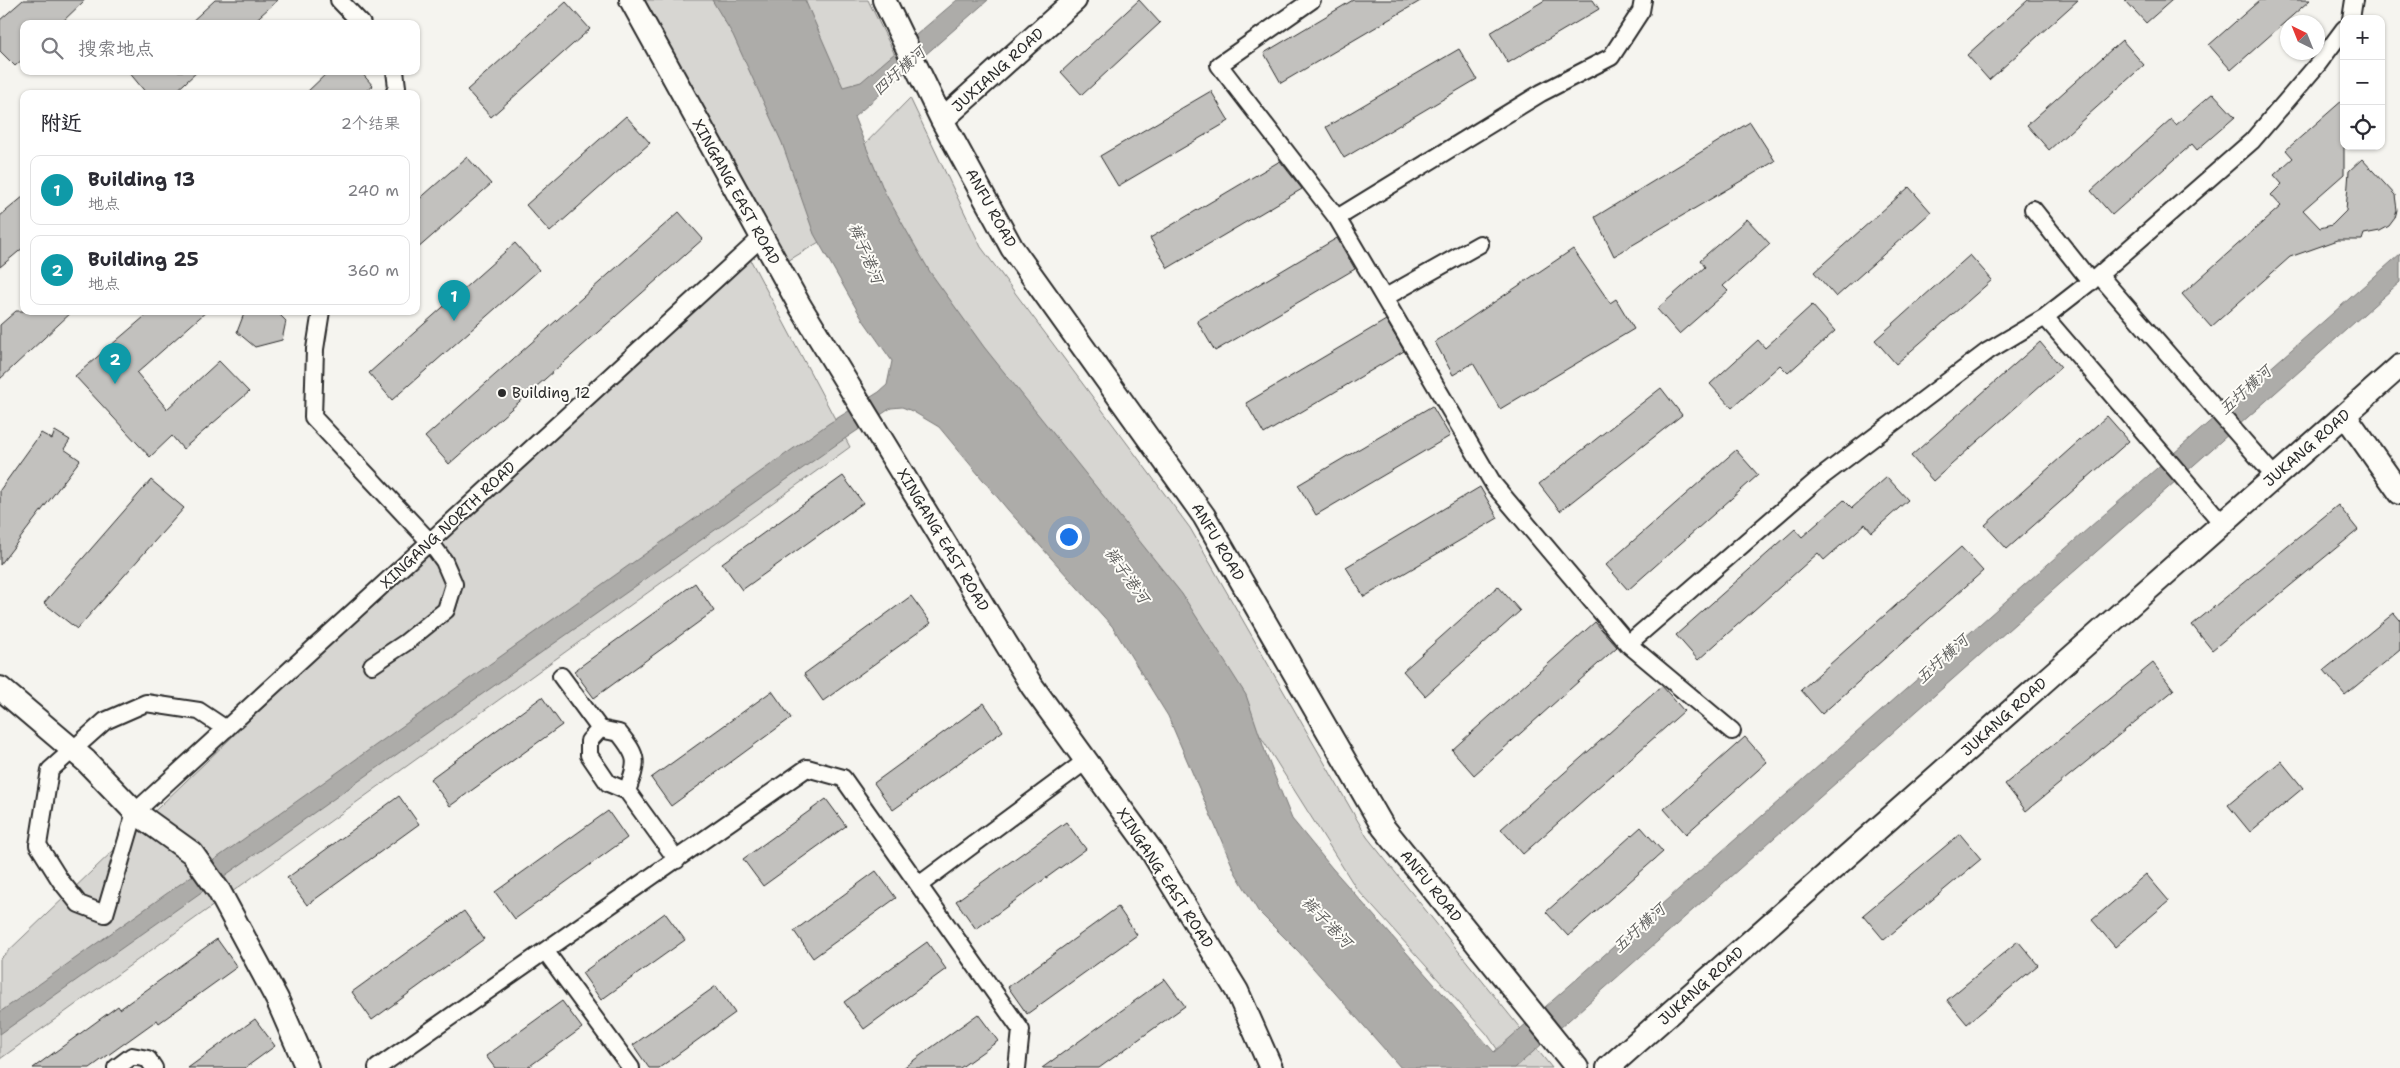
<!DOCTYPE html>
<html lang="zh">
<meta charset="utf-8">
<style>
body{margin:0;font-family:"Shantell Sans","LXGW WenKai TC",sans-serif;background:#f2f2f3;color:#2b2b33}
.controls{position:absolute;right:15px;top:15px;display:grid;overflow:hidden;border-radius:10px;box-shadow:0 1px 4px #0004}
.controls button{width:45px;height:45px;display:grid;place-items:center;padding:0;border:0;border-bottom:1px solid #e1e1e2;background:#fff;color:#2b2b33;font:25px sans-serif}
.compass{position:absolute;left:2280px;top:15px;width:45px;height:45px;border-radius:50%;background:#fff;box-shadow:0 1px 4px #0004;rotate:317deg}
.you{position:absolute;left:1068px;top:536px;width:18px;height:18px;margin:-12px;border:4px solid #fff;border-radius:50%;background:#1a73e8;box-shadow:0 0 0 8px #1a73e833}
.badge{display:grid;place-items:center;width:32px;height:32px;border-radius:50%;background:#d93025;color:#fff;font-size:16px;font-weight:700}
.pin{position:absolute;translate:-50% -41px;filter:drop-shadow(0 1px 2px #0008)}
.pin::after{content:'';position:absolute;top:26px;width:18px;height:15px;background:inherit;clip-path:polygon(0 0,100% 0,50% 100%)}
.list{margin:0;padding:0;list-style:none}
h2{display:flex;justify-content:space-between;align-items:center;height:65px;margin:0;padding:0 20px;font-size:21px}
h2 small{font-size:16px;font-weight:400;color:#7c7c81}
.list li{display:grid;grid-template-columns:32px 1fr auto;gap:15px;align-items:center;box-sizing:border-box;height:70px;margin:0 10px 10px;padding:0 10px;border:1px solid #e1e1e2;border-radius:10px}
.list b{display:block;font-size:19px;white-space:nowrap}
.list p{margin:0;font-size:16px;white-space:nowrap;color:#7c7c81}
.list em{font-size:16px;font-style:normal;color:#7c7c81}
.icon{flex:none;width:28px;height:28px;fill:none;stroke:currentColor;stroke-width:2;stroke-linecap:round;stroke-linejoin:round}
.map{position:relative;flex:none;width:2400px;height:1068px;overflow:hidden}
.search{position:absolute;background:#fff;box-shadow:0 1px 4px #0004;left:20px;top:20px;width:400px;height:55px;display:flex;align-items:center;gap:12px;box-sizing:border-box;padding:0 18px;border-radius:10px;color:#7c7c81;font-size:19px}
.panel{position:absolute;background:#fff;box-shadow:0 1px 4px #0004;left:20px;top:90px;width:400px;height:225px;border-radius:10px}
.map>svg:first-child{display:block}
.green{fill:#d7d6d2;stroke:#81807e}
.water{fill:#adaca9;stroke:#797877}
.building{fill:#c2c1be;stroke:#2b2b2b}
.lines{fill:none;stroke-linecap:round;stroke-linejoin:round}
.street-casing{stroke:#2b2b2b;stroke-width:20}
.secondary-casing{stroke:#2b2b2b;stroke-width:26}
.street{stroke:#fdfcf7;stroke-width:16}
.secondary{stroke:#fdfcf7;stroke-width:22}
.poi-dot{fill:#2b2b2b;stroke:#fdfcf7;stroke-width:2}
.labels{text-anchor:middle;dominant-baseline:central;stroke-width:4;stroke-linejoin:round;paint-order:stroke}
.street-label{font-size:15px;fill:#2b2b2b;stroke:#fdfcf7}
.poi-label{font-size:15px;fill:#2b2b2b;stroke:#fdfcf7;text-anchor:start}
.water-label{font-size:16px;font-style:italic;fill:#585857;stroke:#fdfcf7}
</style>
<div class="map">
<svg width="2400" height="1068" viewBox="0 0 2400 1068">
<rect width="100%" height="100%" fill="#f5f4ef"/>
<filter id="ink" filterUnits="userSpaceOnUse"><feTurbulence type="fractalNoise" baseFrequency=".02" numOctaves="2"/><feDisplacementMap in="SourceGraphic" scale="10" xChannelSelector="R" yChannelSelector="G"/><feConvolveMatrix kernelMatrix="1 2 1 2 8 2 1 2 1" color-interpolation-filters="sRGB"/></filter>
<g filter="url(#ink)">
<!-- green -->
<path class="green" d="M644,0H727L834,233L786,262Z
M776,0H868L899,63L838,115Z
M910,98L981,247L1190,528L1367,837L1552,1068H1510L1487,1034L1356,888L1211,658L958,347L855,154Z
M750,259L850,447L0,1059V959L416,561Z"/>
<!-- water -->
<path class="water" d="M712,0H805L843,87L861,82L957,0H988L854,117L885,193L930,272L984,347L1182,594L1246,695L1267,757L1292,819L1332,868L1494,1052L2400,254V282L1515,1068H1401L1299,952L1258,911L1235,872L1168,716L1112,626L1008,510L939,427L912,411L902,407L891,408L840,442L0,1034V1012L828,424L879,392L887,385L892,361L861,317L814,234L782,143L733,35Z"/>
<!-- building -->
<path class="building" d="M23,0H85L60,24H24V58L15,66L0,51V20Z
M215,0H278L251,24H189Z
M1139,0L1160,23L1082,95L1061,72Z
M1353,0H1422L1281,83L1264,53Z
M1545,0H1593L1599,9L1508,63L1490,33Z
M2028,0H2078L1989,80L1967,55Z
M2125,0H2172L2146,23Z
M2260,0H2310L2231,70L2209,45Z
M566,2L590,29L491,117L467,90Z
M2122,40L2144,65L2049,150L2027,125Z
M1459,49L1477,79L1344,158L1326,127Z
M128,71H198L173,94H147Z
M329,71H360L373,86L363,94H305Z
M1211,91L1229,121L1118,186L1100,156Z
M2213,93L2235,117L2197,150L2192,144L2112,215L2091,191L2171,119L2176,125Z
M2344,99V174L2303,210L2320,228L2332,225L2346,211L2349,171L2362,159L2395,195L2397,210L2395,218L2389,226L2380,231L2364,234L2362,240H2338L2290,257L2211,327L2182,294L2281,206L2271,195L2282,184L2274,175L2293,158L2286,150Z
M626,116L650,143L550,232L526,205Z
M1750,122L1775,161L1614,256L1595,217Z
M467,157L491,184L416,250V202Z
M1280,161L1302,189L1168,268L1150,238Z
M1909,187L1931,212L1836,297L1814,272Z
M24,196V247L0,267V216Z
M679,212L703,239L449,464L425,437Z
M1747,219L1770,244L1723,286L1728,291L1679,334L1657,309L1705,267L1700,260Z
M1337,238L1355,269L1215,351L1197,321Z
M515,243L539,270L392,400L369,373Z
M1573,249L1610,303L1616,299L1634,329L1500,409L1473,363L1453,375L1435,342Z
M1970,255L1992,280L1896,364L1875,340Z
M1812,305L1835,331L1788,373L1780,365L1732,408L1710,384L1758,340L1765,348Z
M16,311H73L0,379V325Z
M151,311H207L137,373L167,409L219,361L249,392L183,449L172,436L150,457L75,376Z
M245,311H276L286,321L282,340L255,347L237,332Z
M1386,320L1404,351L1264,434L1246,403Z
M2040,342L2061,367L1933,481L1911,456Z
M1661,388L1682,415L1560,511L1539,484Z
M1432,406L1450,436L1316,515L1298,485Z
M2107,416L2129,441L2007,549L1985,525Z
M55,431L70,440L64,449L80,460L0,565V490L41,433L52,439Z
M1736,450L1758,475L1628,590L1606,565Z
M843,476L863,503L742,590L722,563Z
M1887,477L1908,500L1872,532L1865,524L1824,560L1818,553L1698,660L1676,635L1795,529L1802,537L1844,500L1852,508Z
M151,480L184,508L77,629L44,603Z
M1480,487L1498,518L1364,597L1346,567Z
M2338,505L2358,530L2212,650L2192,625Z
M1961,547L1983,571L1822,714L1801,690Z
M695,583L714,611L594,698L574,671Z
M1498,586L1520,611L1425,696L1403,671Z
M911,596L931,623L823,701L804,674Z
M2394,613L2400,620V650L2345,695L2324,670Z
M1595,622L1617,647L1474,775L1452,750Z
M2153,663L2174,690L2026,811L2005,784Z
M1662,686L1684,711L1523,854L1501,829Z
M772,691L791,718L671,806L651,778Z
M542,697L562,725L450,806L430,779Z
M984,703L1003,731L893,810L874,783Z
M1745,737L1767,762L1686,834L1664,809Z
M2281,761L2303,788L2250,832L2228,805Z
M399,796L419,824L307,905L287,878Z
M826,799L846,826L763,886L743,859Z
M608,811L627,838L515,919L495,892Z
M1066,822L1086,849L976,929L956,901Z
M1641,827L1663,852L1568,936L1546,912Z
M1960,834L1981,859L1884,940L1863,915Z
M876,871L896,898L813,958L794,931Z
M2146,874L2169,901L2115,947L2092,920Z
M1118,907L1137,935L1027,1014L1008,987Z
M464,911L484,939L372,1020L352,992Z
M665,913L685,940L601,1000L582,973Z
M217,939L237,967L159,1023L157,1020L90,1068H33L118,1006L120,1009Z
M2018,941L2038,965L1967,1024L1947,1000Z
M927,942L946,969L864,1029L844,1002Z
M1165,979L1185,1006L1099,1068H1042Z
M716,986L735,1013L659,1068H649L633,1045Z
M562,1001L582,1028L527,1068H495L486,1056Z
M978,1014L998,1041L960,1068H903Z
M255,1019L275,1046L245,1068H188Z"/>
<g class="lines">
<!-- street casing -->
<g class="street-casing">
<path id="street" d="M339,0L362,24
M1312,0L1219,65L1337,218L1494,485L1628,644L1732,731
M2351,19L2354,0
M394,94L397,87L395,71
M2033,209L2091,282
M1337,218L1541,93L1611,57L1641,11L1643,0
M2099,275L2275,477
M1384,298L1480,244
M321,311L315,349L313,417L430,542L444,561L454,584L446,610L405,643L372,665
M2045,317L2222,523
M1628,644L1816,481L1988,351L2045,317L2099,275L2252,141L2318,64L2344,29
M561,676L600,729L619,733C639,758 638,761 627,791L608,783L589,755V741L600,729
M226,729L199,711L146,703L105,721L50,770L38,845L60,880L79,904L105,914L135,812L761,238
M627,791L677,860
M919,885L1087,760
M546,952L631,1068
M116,1068L132,1056L148,1059L154,1068
M377,1068L807,768L843,778L1021,1030L1017,1068"/>
</g>
<!-- secondary casing -->
<g class="secondary-casing">
<path id="secondary" d="M631,0L800,306L1032,686L1151,850L1237,991L1271,1068
M884,0L942,120L1012,248L1204,516L1383,827L1577,1068
M942,120L1075,0
M2345,415L2400,493
M0,688L86,761L135,812L192,853L219,891L277,999L307,1068
M1608,1068L2400,366"/>
</g>
<!-- street -->
<use href="#street" class="street"/>
<!-- secondary -->
<use href="#secondary" class="secondary"/>
</g>
</g>
<!-- markers -->
<circle class="poi-dot" cx="502" cy="393" r="5"/>
<g class="labels">
<!-- street labels -->
<g class="street-label">
<text transform="translate(998 70) rotate(-42)">JUXIANG ROAD</text>
<text transform="translate(736 192) rotate(61)">XINGANG EAST ROAD</text>
<text transform="translate(991 208) rotate(61)">ANFU ROAD</text>
<text transform="translate(2307 448) rotate(-41)">JUKANG ROAD</text>
<text transform="translate(448 525) rotate(-43)">XINGANG NORTH ROAD</text>
<text transform="translate(943 540) rotate(59)">XINGANG EAST ROAD</text>
<text transform="translate(1218 542) rotate(59)">ANFU ROAD</text>
<text transform="translate(2004 717) rotate(-42)">JUKANG ROAD</text>
<text transform="translate(1165 878) rotate(57)">XINGANG EAST ROAD</text>
<text transform="translate(1431 886) rotate(51)">ANFU ROAD</text>
<text transform="translate(1701 986) rotate(-42)">JUKANG ROAD</text>
</g>
<!-- poi labels -->
<g class="poi-label">
<text x="512" y="393">Building 12</text>
</g>
<!-- water labels -->
<g class="water-label">
<text transform="translate(899 71) rotate(-42)">四圩横河</text>
<text transform="translate(866 253) rotate(67)">裤子港河</text>
<text transform="translate(2245 390) rotate(-42)">五圩横河</text>
<text transform="translate(1127 575) rotate(55)">裤子港河</text>
<text transform="translate(1942 659) rotate(-42)">五圩横河</text>
<text transform="translate(1327 922) rotate(46)">裤子港河</text>
<text transform="translate(1639 928) rotate(-42)">五圩横河</text>
</g>
</g>
</svg>
<div class="controls">
<button>+</button>
<button>−</button>
<button><svg class="icon" aria-label="locate" viewBox="0 0 24 24"><circle cx="12" cy="12" r="6"/><path d="M12 2v4M12 18v4M2 12h4M18 12h4"/></svg></button>
</div>
<svg class="compass" viewBox="-18 -18 36 36"><path d="M0-13l5 13h-10z" fill="#e53935"/><path d="M0 13l5-13h-10z" fill="#7c7c81"/></svg>
<div class="you"></div>
<div class="pin badge" style="left:454px;top:321px;background:#0f9aa8">1</div>
<div class="pin badge" style="left:115px;top:384px;background:#0f9aa8">2</div>
<div class="search"><svg class="icon" aria-label="search" viewBox="0 0 24 24"><circle cx="10" cy="10" r="6"/><path d="M15 15l6 6"/></svg>搜索地点</div>
<section class="panel">
<h2>附近<small>2个结果</small></h2>
<ul class="list">
<li><span class="badge" style="background:#0f9aa8">1</span><div><b>Building 13</b><p>地点</p></div><em>240 m</em></li>
<li><span class="badge" style="background:#0f9aa8">2</span><div><b>Building 25</b><p>地点</p></div><em>360 m</em></li>
</ul>
</section>
</div>
